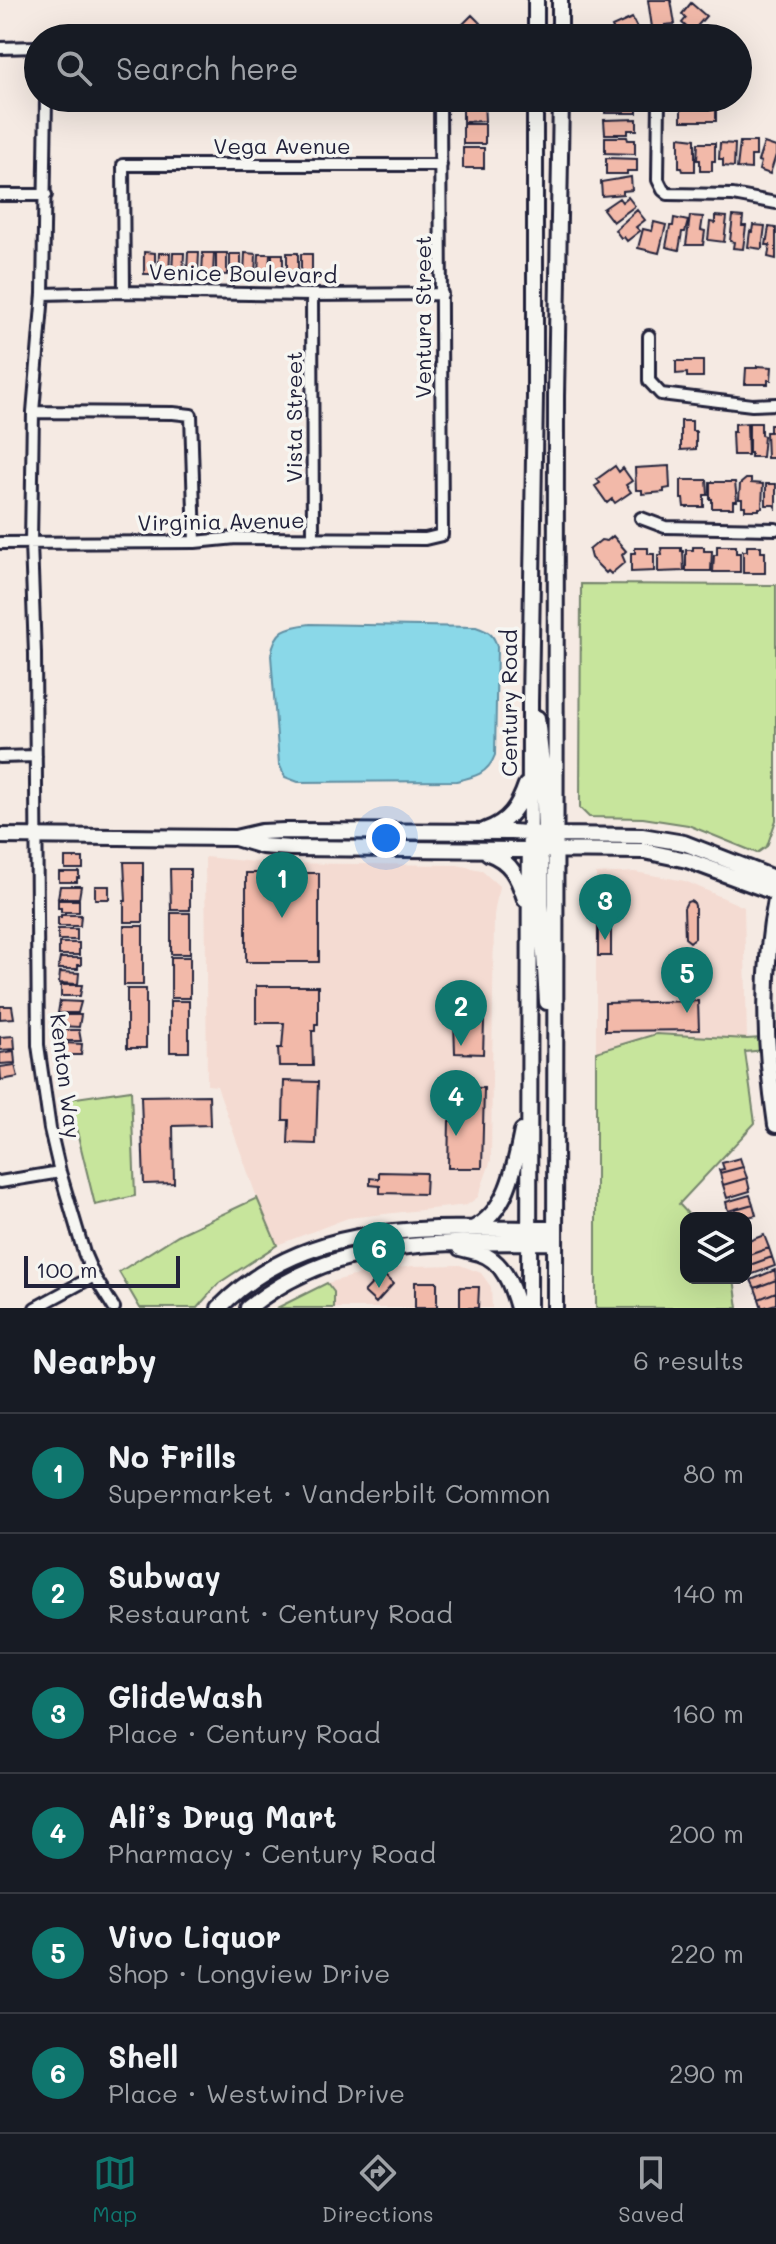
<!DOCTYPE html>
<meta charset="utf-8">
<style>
body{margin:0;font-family:Mali,sans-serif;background:#20242c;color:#f1f3f6}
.controls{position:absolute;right:24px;bottom:24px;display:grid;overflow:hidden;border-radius:16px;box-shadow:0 8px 32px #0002}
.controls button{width:72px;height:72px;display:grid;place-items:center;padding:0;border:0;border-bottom:2px solid #363941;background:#171b24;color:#f1f3f6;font:40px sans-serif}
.scale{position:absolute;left:24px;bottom:20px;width:156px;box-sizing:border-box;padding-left:8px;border:4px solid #22223b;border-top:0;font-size:22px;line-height:28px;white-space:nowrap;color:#22223b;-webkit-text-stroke:6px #f6f6f2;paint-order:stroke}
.you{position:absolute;left:386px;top:838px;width:28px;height:28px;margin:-20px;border:6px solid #fff;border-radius:50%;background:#1a73e8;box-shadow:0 0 0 12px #1a73e833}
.badge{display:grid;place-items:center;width:52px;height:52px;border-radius:50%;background:#0f766e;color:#fff;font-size:26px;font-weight:700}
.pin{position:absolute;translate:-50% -66px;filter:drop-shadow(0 2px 4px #0008)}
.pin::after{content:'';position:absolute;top:42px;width:28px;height:24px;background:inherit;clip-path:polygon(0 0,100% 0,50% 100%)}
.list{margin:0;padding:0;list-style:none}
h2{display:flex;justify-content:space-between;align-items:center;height:104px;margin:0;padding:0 32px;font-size:34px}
h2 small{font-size:26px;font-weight:400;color:#9ea1a6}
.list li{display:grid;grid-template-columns:52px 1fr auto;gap:24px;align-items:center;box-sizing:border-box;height:120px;padding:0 32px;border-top:2px solid #363941}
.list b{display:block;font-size:30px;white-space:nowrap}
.list p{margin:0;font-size:26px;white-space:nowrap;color:#9ea1a6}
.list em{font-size:26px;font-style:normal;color:#9ea1a6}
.icon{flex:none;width:44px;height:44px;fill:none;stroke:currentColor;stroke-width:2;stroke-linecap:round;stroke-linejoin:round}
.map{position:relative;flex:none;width:776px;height:1308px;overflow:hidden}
.search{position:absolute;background:#171b24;box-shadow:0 8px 32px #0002;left:24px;right:24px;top:24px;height:88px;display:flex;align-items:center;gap:20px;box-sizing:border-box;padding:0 28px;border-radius:44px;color:#9ea1a6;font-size:30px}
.sheet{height:824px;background:#171b24}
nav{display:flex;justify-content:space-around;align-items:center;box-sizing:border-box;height:112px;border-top:2px solid #363941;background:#171b24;font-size:22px;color:#9ea1a6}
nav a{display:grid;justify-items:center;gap:4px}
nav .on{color:#0f766e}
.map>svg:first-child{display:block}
.built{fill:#f4dbd2}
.green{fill:#c7e59c;stroke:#74846c;stroke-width:2}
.water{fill:#8ad8e8;stroke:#608fa3;stroke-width:2}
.building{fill:#f2b9a9;stroke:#22223b;stroke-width:2}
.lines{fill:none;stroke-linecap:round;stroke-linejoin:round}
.street-casing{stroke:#22223b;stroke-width:16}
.secondary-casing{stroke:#22223b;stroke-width:20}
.street{stroke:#f6f6f2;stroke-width:10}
.secondary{stroke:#f6f6f2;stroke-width:14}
.labels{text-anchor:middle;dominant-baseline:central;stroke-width:7;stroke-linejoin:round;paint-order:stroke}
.street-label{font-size:22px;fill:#22223b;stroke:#f6f6f2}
</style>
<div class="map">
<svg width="776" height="1308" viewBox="0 0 776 1308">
<rect width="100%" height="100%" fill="#f5eae3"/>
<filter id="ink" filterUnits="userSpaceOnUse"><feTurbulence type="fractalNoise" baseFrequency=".0125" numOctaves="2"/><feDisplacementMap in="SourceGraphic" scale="16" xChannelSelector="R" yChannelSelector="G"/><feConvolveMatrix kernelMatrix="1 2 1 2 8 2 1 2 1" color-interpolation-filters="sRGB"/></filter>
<g filter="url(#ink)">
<!-- built -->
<path class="built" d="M205,857L265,863L457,865L481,870L499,886L494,915L491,1160L478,1197L467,1205L348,1218L277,1245L257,1198L217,1086L207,1085Z
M635,872L685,881L744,907L747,1039L656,1034L596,1052V874Z
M460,1265L481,1273L491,1287L492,1308H277L327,1283L361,1274L412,1266Z"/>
<!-- green -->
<path class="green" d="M581,584L776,585V820L767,846L757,853L688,825L643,818L589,817L580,808Z
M656,1034L747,1039L776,1037V1049L745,1052L755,1123L679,1204L692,1218H686V1278H734L738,1308H596V1052Z
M131,1090L135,1196L95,1205L69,1099Z
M257,1198L277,1245L219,1283L197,1308H140L119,1272L178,1235Z
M327,1283L334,1292V1308H277Z"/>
<!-- water -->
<path class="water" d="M310,624L476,627C488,631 494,634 497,647L495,755C488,774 474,777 456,781L298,782L285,777L279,764L271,655C275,629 286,627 310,624Z"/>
<!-- building -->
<path class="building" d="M648,0H671L675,24L665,25L666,32L653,34Z
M691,3L706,16L692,32L682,23L686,18L682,14Z
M472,15L486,29L477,38H463L456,31Z
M632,18L642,38H617L612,27Z
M610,98H627V101H637V113H605V104H610Z
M484,101L485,121L463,122V102Z
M716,104V121H681V109H691V105Z
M637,119V130H628V134H605L604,120Z
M463,124H485V144H463Z
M605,137H627L628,140H635V154L605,153Z
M679,137L695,139V171H683L682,168H679Z
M740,142H756V156H751V169L737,168Z
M698,143H715V161H712V171H700V160H697Z
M720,143L735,144L734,167L723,166V159H719Z
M764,143L776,147V155L770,174L759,170L761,162L758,161Z
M463,148H484V168H463Z
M606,158L637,159V171H627V174H606Z
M631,177L632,190L623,191V194L602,196L601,182Z
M628,197L635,206L613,222L603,209L619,198L622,202Z
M637,210L645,220L636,227L640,231L627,241L624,237L621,238L615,230Z
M690,216L703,217L701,230L705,231L703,245H686Z
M715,216L727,217L724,242L708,240L710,222L715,223Z
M733,216L743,217L742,226H746L743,249L733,248L734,242L730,241Z
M674,218L688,221L685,232H682L679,250L666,247L670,226H673Z
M654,222L666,225L659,253L638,248L643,229L652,231Z
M753,225L765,226L762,249L748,247L750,231L752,232Z
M769,227L776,228V259L768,257L770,245H766Z
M144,252L155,253V274H144Z
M188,252H199L198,274L187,273Z
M159,253H170L169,275L158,274Z
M173,253H184L183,274H172Z
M203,253H214L213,274H202Z
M216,253H227V275L216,274Z
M245,253L256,254L255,275H244Z
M287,253H298V274H287Z
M230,254H241V275H230Z
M259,254H270L269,275H258Z
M272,254H283V276L272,275Z
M301,254H312V275H301Z
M676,361H703V377H687V373L676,374Z
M757,366L772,367L771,380H768V384H745L746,368H757Z
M681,421H692V431H696V449L681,450Z
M747,423L748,455H733L732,432H735V424Z
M749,423H761V435L764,436L762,457H751V453H749Z
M770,425H776V458H767L766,432H770Z
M615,466L619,472L623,468L632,481L626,485L631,492L615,503L612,499L607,503L595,486L600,483L597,479Z
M669,466L670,488L664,489V492L642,494V490H636L635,468Z
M746,479H751V483L763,484L762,508H759V510H745V506H742V499H739L740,484Z
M681,480H707L708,495H704V507H684L683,499H681Z
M710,482H735L737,501H733V508H712V499H710Z
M766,484H776V508L774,505H766Z
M613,536L626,551L622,555L625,562L611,574L608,571L606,573L591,558L589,550L601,540L607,541Z
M717,546H736V553H740V572H713L714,555H717Z
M747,546H761V552H765V573H743V551H747Z
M693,547H704V551H712L711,571H686V550H693Z
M635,548H648V554H654V571L631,572V553H635Z
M661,548H681V551H683L684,571L658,572V555H662Z
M65,858H83V869H65Z
M124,862H143V922H124V901H126Z
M170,869H190V910H171Z
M59,872H79V878H77V882H59Z
M246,873H319V962H246Z
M60,886H81L79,898H58Z
M95,886H109V899H95Z
M58,900H79V912H61V908H58Z
M690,901L694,903L695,906V938L690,942L685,938L684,908L687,902Z
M171,913H190V954H171Z
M61,915H81L80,926H58V917H61Z
M598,924H611V956H598Z
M124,926H143V985H124Z
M58,929H77V940H58Z
M59,943H79V955H59Z
M171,957H190V998H171Z
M60,958H81V965H78V969H58Z
M60,972L79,973L78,984L59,983Z
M61,985H82L80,996H61Z
M256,986H318V1024H315V1031H312L313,1066H279L278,1048H282L284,1023H256Z
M127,989H146V1048H127Z
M60,1001L81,1002L78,1013H58Z
M170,1001H189V1052H170Z
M698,1001L699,1030L605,1031V1003Z
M0,1006H12L14,1018L0,1019Z
M61,1015H81L79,1027L60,1026Z
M454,1021H484L483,1054L455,1053Z
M60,1030H79L81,1041H62Z
M14,1036L15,1049L0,1050V1037Z
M63,1043L82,1044L81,1055H62Z
M14,1051L15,1063L0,1064V1053Z
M15,1065L18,1077L1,1080L0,1067Z
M284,1081L318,1082L316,1144L288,1143L289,1120H283Z
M456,1087L484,1088L482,1168H448L449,1121H455Z
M209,1095L210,1125L173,1126L174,1183L144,1184L141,1096Z
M740,1158L743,1167L720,1173L719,1170L724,1169L722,1163Z
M743,1167L747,1178L723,1185L720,1173Z
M379,1172L426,1173L425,1194L380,1193V1186L370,1185V1178L379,1179Z
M747,1178L750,1191L727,1198L723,1185Z
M750,1195L753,1204L728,1211L726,1202Z
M753,1204L756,1215L744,1218H730L728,1211Z
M764,1235L769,1248L746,1256V1242Z
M769,1248L772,1257L747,1266L746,1256Z
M772,1257L775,1266L750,1275L747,1266Z
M775,1270L776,1280L755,1288L751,1280Z
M382,1273L393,1284L376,1303L364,1292Z
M776,1280V1292L759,1299L755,1288Z
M415,1282H437V1308H415Z
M460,1287H479L478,1308H460Z
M776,1292V1304L762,1308L759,1299Z"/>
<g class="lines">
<!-- street casing -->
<g class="street-casing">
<path id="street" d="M0,48L38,47
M46,98L43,294L33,412L31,543L35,654L38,1045L50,1129L60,1172L84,1253L94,1276L114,1308
M659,98L658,180L663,190L668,194L733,195L776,203
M0,195H46
M124,292L123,165H441
M43,294L124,292L312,295L442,294
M312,295L313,539
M649,336V381L661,394L752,405L776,404
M33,412L173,413L191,415L195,542
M641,518L665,527L776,529
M0,543L195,542L236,538L425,539L442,535L440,98
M0,757L36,756
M0,1182L60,1172
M35,1308L94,1276"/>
</g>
<!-- secondary casing -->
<g class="secondary-casing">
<path id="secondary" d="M560,0V38
M536,38V0
M537,718L543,773L545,834L547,840
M486,830C509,822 519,806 526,785
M0,836L235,838L262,846L290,848L644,851L687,860L776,893
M235,838L261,832L285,831L512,832L556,835L642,836L684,843L776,879
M536,844L541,860V905L547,1002
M488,853C511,861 518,877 525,899
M776,900C761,974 765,1050 776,1125
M472,1229C507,1213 515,1166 522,1131
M460,1248C467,1250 473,1251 479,1253C503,1260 512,1286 518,1308
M219,1308C309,1216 437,1229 555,1229
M248,1308C342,1233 443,1244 555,1242
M529,1308L530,703L535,397V98
M555,1308L556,396L561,98"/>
</g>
<!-- street -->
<use href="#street" class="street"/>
<!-- secondary -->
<use href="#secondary" class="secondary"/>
</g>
</g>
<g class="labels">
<!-- street labels -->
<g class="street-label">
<text x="282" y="145">Vega Avenue</text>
<text transform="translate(243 273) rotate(1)">Venice Boulevard</text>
<text transform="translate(422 317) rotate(-90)">Ventura Street</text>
<text transform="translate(293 417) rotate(-90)">Vista Street</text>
<text transform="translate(221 521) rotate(-1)">Virginia Avenue</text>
<text transform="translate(508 703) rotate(-90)">Century Road</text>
<text transform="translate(66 1076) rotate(83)">Kenton Way</text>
</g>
</g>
</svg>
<div class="controls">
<button><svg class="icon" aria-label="layers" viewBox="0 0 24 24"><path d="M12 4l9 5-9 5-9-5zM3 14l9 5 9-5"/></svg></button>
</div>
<div class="scale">100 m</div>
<div class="you"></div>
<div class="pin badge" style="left:282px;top:918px">1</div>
<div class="pin badge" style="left:461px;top:1046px">2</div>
<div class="pin badge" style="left:605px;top:940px">3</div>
<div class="pin badge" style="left:456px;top:1136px">4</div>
<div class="pin badge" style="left:687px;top:1013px">5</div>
<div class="pin badge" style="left:379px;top:1288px">6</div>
<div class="search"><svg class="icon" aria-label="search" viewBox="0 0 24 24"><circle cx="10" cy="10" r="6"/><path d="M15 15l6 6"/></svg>Search here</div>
</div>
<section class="sheet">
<h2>Nearby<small>6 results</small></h2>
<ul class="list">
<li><span class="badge">1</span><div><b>No Frills</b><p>Supermarket · Vanderbilt Common</p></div><em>80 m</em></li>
<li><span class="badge">2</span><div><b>Subway</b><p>Restaurant · Century Road</p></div><em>140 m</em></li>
<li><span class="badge">3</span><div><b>GlideWash</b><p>Place · Century Road</p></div><em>160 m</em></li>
<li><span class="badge">4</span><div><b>Ali’s Drug Mart</b><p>Pharmacy · Century Road</p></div><em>200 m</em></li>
<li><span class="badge">5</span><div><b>Vivo Liquor</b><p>Shop · Longview Drive</p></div><em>220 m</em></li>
<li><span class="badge">6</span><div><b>Shell</b><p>Place · Westwind Drive</p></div><em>290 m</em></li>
</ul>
</section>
<nav>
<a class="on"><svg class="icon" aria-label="map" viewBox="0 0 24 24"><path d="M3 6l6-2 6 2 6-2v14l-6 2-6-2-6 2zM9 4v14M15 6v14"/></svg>Map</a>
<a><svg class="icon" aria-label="directions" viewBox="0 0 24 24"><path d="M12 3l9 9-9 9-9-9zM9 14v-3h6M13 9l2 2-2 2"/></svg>Directions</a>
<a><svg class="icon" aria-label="saved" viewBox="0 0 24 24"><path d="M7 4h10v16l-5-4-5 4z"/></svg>Saved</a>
</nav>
